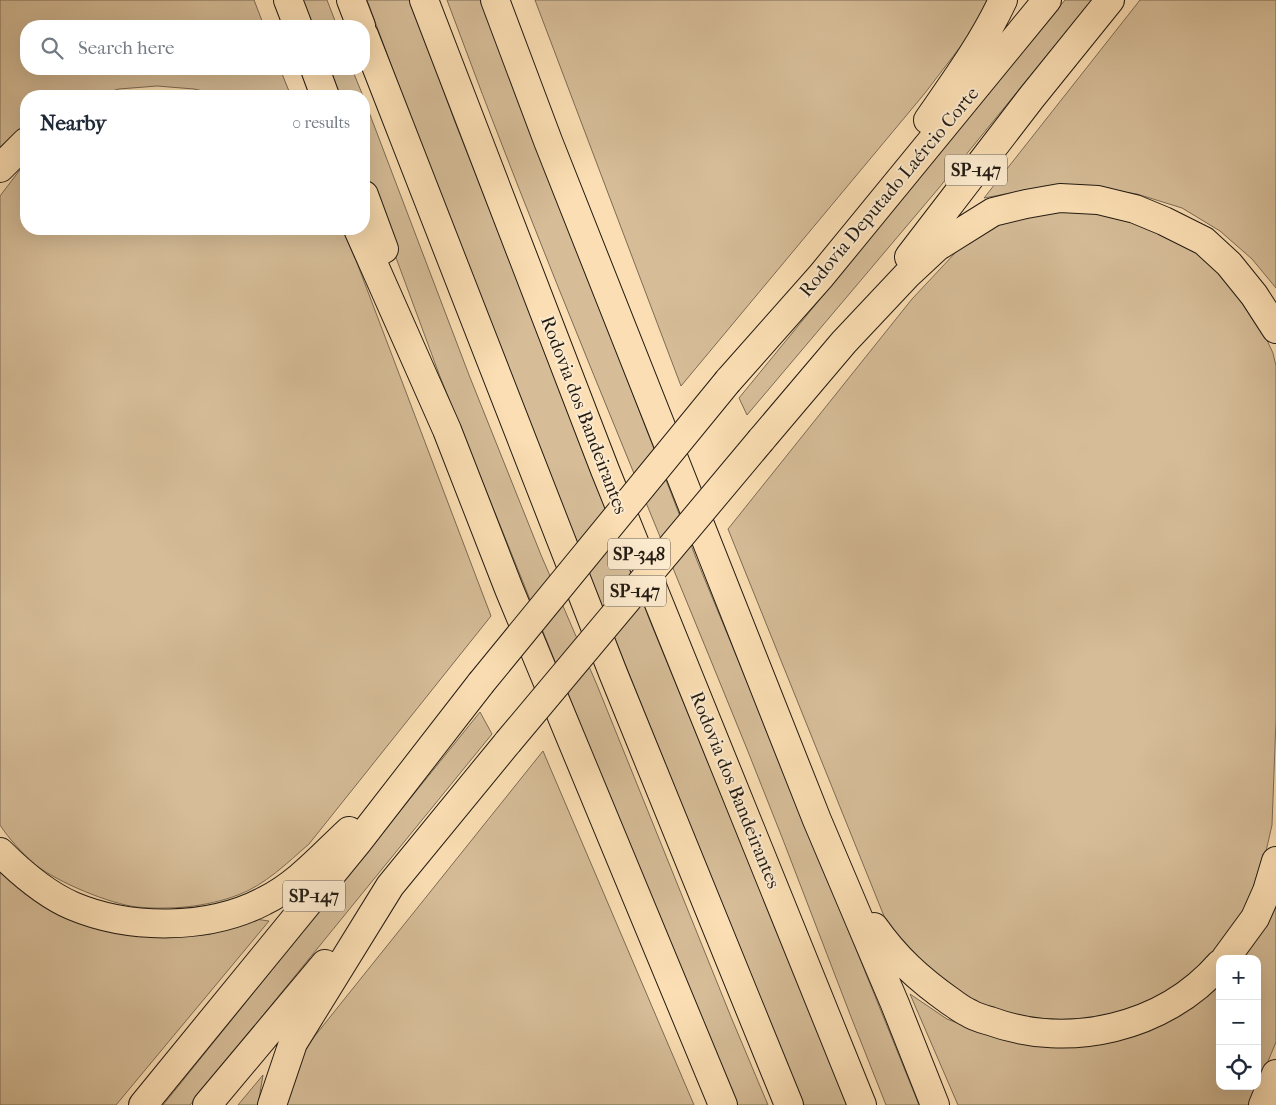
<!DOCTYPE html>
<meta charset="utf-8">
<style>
body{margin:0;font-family:"IM FELL French Canon",serif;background:#f6f6f7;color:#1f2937}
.controls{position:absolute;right:15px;bottom:15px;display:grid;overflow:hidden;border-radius:10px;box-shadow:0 5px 20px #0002}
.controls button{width:45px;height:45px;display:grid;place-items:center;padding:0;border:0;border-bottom:1px solid #e0e1e3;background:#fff;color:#1f2937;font:25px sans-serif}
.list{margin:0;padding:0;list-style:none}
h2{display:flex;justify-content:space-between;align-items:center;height:65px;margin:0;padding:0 20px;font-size:21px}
h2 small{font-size:16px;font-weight:400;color:#747a83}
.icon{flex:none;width:28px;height:28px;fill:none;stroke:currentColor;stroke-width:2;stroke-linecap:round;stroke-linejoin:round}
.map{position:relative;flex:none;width:1276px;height:1105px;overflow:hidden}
.search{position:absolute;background:#fff;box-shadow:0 5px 20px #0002;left:20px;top:20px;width:350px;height:55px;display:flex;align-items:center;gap:12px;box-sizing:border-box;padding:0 18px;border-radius:20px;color:#747a83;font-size:19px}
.panel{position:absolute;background:#fff;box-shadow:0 5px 20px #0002;left:20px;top:90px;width:350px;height:145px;border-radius:20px}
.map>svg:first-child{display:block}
.green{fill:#d6bd98;stroke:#7c6c55}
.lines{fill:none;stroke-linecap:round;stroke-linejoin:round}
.highway-casing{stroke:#231b12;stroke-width:30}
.highway{stroke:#fbdeb3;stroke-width:28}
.highway-bridge-casing{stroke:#231b12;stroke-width:30;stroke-linecap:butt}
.highway-bridge{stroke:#fbdeb3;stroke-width:28}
.labels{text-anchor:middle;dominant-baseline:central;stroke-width:4;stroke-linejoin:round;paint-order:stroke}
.shield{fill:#fceace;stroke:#64594a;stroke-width:1}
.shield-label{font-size:18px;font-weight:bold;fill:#231b12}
.street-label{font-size:19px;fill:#231b12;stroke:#fceace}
</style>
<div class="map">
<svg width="1276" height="1105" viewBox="0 0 1276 1105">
<rect width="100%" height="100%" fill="#fbdeb3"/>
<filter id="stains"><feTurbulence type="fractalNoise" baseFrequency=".004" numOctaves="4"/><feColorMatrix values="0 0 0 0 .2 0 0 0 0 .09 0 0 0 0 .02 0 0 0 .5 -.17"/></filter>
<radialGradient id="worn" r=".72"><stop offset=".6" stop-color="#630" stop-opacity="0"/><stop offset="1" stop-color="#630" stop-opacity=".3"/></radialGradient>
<!-- green -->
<path class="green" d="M0,0H254L264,26H26V69H280L291,96H225L194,89L157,86L119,89L93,96H26V130L0,153Z
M300,0H327L337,26H310Z
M367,0H410L455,122L599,487L650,621L849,1105H804C655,738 504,372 367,0Z
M447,0H481L698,563L795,798L919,1105H886C838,987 795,867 747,749C646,500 540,252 447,0Z
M535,0H991L977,25L925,93L681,386Z
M1065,0H1092L938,189L747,415L739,398Z
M1140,0H1276V288L1252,259L1220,231L1182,208L1137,194L1091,187L1048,186L984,198Z
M326,69H352L363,96H336Z
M364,99L469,375L541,555L597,685L731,1017L768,1105H734L439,374L364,171Z
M26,165V229H342L357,263L491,616L309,844C287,863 265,885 238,895C206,907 171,910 137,907C110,904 57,882 36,865C23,854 9,839 0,825V196L19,171Z
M1063,209L1099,211L1139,222L1203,255L1229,283L1255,315L1273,353L1276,366V720L1272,825L1262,869L1247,909L1197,975L1135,1009L1071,1025L985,1010L926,974L888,926L728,529L912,299L956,252L985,229L1022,215Z
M480,712L492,734L190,1105H163Z
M543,751L694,1105H280L293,1067L314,1037Z
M0,865L173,937L210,934L255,919L269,921L116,1105H0Z
M1276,907V1042L1250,1105H958L910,994L947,1019L986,1034L1026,1044L1072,1047L1112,1040L1220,982V1086H1257V959H1240L1259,936Z
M263,1075L258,1105H238Z"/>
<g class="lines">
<!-- highway casing -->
<g class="highway-casing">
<path id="highway" d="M288,0L298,26
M351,0L361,26
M424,0L605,470L862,1105
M495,0L548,141L817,820L895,1004L935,1105
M364,35L613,673L789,1105
M315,69L325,96
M928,120C955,81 983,43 1003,0
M0,168L26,142
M364,195L384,249
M358,229L447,430L509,589L723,1105
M909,257L1031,98L1110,0
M728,381L821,276L1047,0
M761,440L844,342L908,274L937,247L993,212L1026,204L1060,198L1098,200L1135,209L1164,221L1204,241L1229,264L1254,295L1276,329
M0,852C21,873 45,894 73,906C130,930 209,930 264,901C297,885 322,856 349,831
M874,927C896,958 919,979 950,1001C956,1005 962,1010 969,1013C975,1017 983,1019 990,1021C1069,1050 1164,1028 1220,964
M1225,959L1255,918L1267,891L1276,861
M143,1105L357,843L481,683
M207,1105L325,964
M272,1105L293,1043L390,886L508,742
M1263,1105L1276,1074"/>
</g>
<!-- highway -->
<use href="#highway" class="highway"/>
<!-- highway-bridge casing -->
<g class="highway-bridge-casing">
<path id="highway-bridge" d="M481,683L728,381
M508,742L761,440"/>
</g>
<!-- highway-bridge -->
<use href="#highway-bridge" class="highway-bridge"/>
</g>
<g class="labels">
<!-- shield labels -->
<g class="shield">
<rect x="945" y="154.5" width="62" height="31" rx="4"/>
<rect x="608" y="538.5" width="62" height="31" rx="4"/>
<rect x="604" y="575.5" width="62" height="31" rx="4"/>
<rect x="283" y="880.5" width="62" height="31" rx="4"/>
</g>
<g class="shield-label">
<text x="976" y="170">SP-147</text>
<text x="639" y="554">SP-348</text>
<text x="635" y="591">SP-147</text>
<text x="314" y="896">SP-147</text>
</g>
<!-- street labels -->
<g class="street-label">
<text transform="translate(889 192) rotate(-50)">Rodovia Deputado Laércio Corte</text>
<text transform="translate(584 415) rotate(69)">Rodovia dos Bandeirantes</text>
<text transform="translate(735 790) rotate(68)">Rodovia dos Bandeirantes</text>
</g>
</g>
<rect width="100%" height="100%" filter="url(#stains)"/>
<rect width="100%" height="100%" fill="url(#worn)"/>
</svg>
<div class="controls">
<button>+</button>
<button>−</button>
<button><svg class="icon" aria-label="locate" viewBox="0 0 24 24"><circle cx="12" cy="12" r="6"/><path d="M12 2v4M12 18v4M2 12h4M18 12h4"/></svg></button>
</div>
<div class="search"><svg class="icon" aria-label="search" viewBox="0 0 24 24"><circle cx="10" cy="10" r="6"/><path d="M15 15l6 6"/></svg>Search here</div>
<section class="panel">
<h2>Nearby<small>0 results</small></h2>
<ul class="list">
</ul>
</section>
</div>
